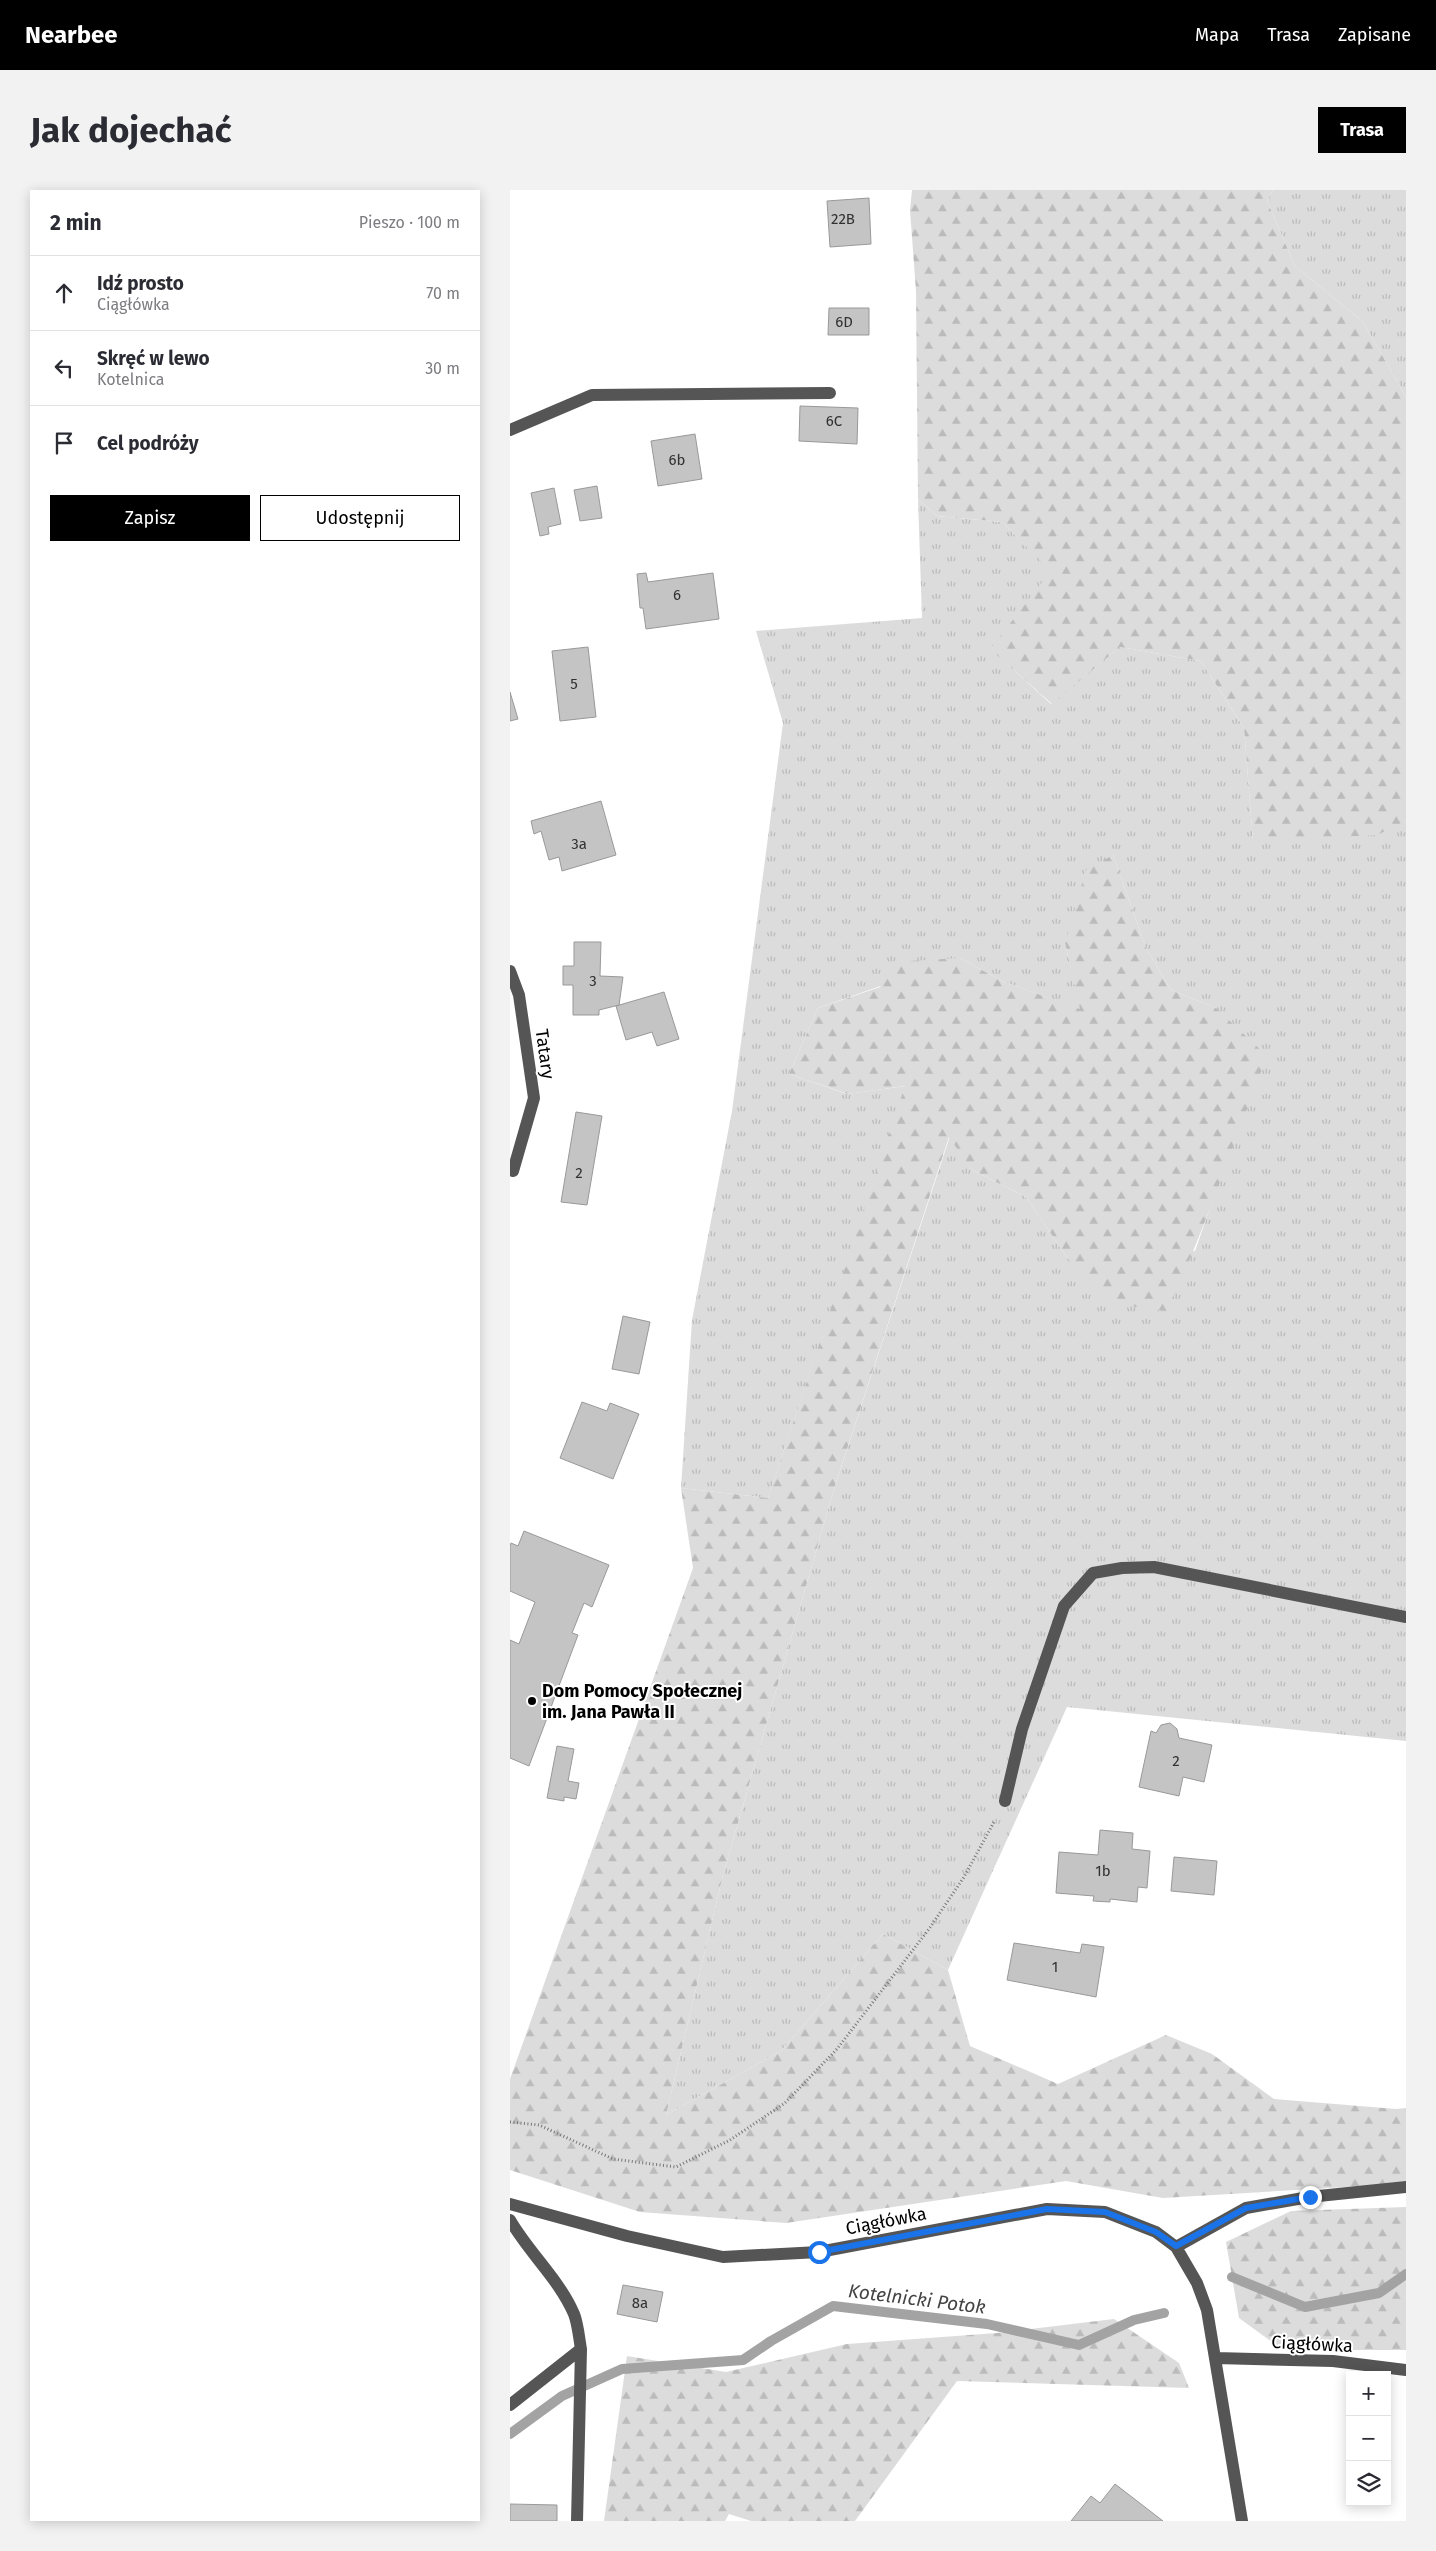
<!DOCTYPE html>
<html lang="pl">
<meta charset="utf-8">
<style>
body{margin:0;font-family:"Fira Sans",sans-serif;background:#f2f2f3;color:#2b2b33}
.controls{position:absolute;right:15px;bottom:15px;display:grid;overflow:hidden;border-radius:0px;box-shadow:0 2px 12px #0003}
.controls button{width:45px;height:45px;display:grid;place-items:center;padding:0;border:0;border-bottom:1px solid #e1e1e2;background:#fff;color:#2b2b33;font:25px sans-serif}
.stop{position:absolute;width:15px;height:15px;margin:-11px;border:4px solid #1a73e8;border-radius:50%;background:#fff}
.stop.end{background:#1a73e8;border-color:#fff;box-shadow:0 1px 5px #0008}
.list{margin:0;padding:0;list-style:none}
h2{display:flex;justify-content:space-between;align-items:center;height:65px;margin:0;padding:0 20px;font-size:21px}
h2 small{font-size:16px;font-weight:400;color:#7c7c81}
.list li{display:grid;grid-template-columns:32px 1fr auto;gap:15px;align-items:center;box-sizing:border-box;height:75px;padding:0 20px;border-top:1px solid #e1e1e2}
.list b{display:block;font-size:19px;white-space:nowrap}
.list p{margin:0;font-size:16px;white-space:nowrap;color:#7c7c81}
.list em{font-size:16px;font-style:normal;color:#7c7c81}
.actions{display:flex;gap:10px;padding:15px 20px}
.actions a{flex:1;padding:11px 0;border:1px solid #000;border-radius:0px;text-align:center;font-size:18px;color:#000}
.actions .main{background:#000;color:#fff}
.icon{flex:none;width:28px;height:28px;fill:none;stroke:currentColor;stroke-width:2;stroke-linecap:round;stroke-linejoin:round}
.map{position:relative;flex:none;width:896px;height:2331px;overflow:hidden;border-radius:0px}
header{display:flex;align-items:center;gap:30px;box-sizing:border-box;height:70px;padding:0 25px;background:#000;color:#fff}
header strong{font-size:24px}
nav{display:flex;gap:28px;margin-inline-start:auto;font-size:18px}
.intro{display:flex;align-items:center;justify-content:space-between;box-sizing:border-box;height:120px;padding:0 30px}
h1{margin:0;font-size:35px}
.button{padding:12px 22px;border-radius:0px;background:#000;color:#fff;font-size:18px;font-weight:700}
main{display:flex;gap:30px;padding:0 30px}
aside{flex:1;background:#fff;border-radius:0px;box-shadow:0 2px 12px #0003}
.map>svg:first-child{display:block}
.grass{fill:url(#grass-tufts)}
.forest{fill:url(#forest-firs)}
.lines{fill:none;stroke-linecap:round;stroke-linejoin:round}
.stream{stroke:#a3a3a3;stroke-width:10}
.building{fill:#c4c4c4;stroke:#999}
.path{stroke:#777;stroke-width:3;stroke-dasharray:1 2.5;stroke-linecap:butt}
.minor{stroke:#555;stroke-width:12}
.route{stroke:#1a73e8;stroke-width:6}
.poi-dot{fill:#000;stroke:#fff;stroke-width:2}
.labels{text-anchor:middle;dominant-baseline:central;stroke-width:4;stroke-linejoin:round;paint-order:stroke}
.number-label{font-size:15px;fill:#313131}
.street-label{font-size:18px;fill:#000;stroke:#fff}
.poi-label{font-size:18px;font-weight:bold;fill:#000;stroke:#fff;text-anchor:start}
.water-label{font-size:19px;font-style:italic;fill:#444;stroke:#fff}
</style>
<header>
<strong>Nearbee</strong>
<nav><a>Mapa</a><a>Trasa</a><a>Zapisane</a></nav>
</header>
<div class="intro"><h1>Jak dojechać</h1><a class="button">Trasa</a></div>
<main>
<aside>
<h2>2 min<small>Pieszo · 100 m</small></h2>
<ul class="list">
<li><svg class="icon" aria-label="ahead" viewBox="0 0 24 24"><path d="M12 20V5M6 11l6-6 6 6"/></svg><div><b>Idź prosto</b><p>Ciągłówka</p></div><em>70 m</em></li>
<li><svg class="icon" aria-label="left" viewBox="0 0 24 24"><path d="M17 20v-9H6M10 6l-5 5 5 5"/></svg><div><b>Skręć w lewo</b><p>Kotelnica</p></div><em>30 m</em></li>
<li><svg class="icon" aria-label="arrive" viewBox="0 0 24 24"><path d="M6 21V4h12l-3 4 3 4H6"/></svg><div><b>Cel podróży</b></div></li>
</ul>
<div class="actions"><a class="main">Zapisz</a><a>Udostępnij</a></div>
</aside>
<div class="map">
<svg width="896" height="2331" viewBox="0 0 896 2331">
<defs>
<pattern id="grass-tufts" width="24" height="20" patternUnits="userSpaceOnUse" patternTransform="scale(1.25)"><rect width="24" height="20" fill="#dcdcdc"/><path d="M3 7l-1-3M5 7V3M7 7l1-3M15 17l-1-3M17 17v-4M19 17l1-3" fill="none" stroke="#bbb"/></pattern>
<pattern id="forest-firs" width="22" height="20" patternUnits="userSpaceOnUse" patternTransform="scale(1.25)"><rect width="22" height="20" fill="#dcdcdc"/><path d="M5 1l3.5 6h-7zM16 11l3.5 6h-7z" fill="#bbb"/></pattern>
</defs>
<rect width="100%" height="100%" fill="#fff"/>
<!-- grass -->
<path class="grass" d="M763,0H896V207L853,132L785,76L757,11Z
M408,309L427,326L492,332L542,381L481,459L541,514L610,457L691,471L734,538L743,651L893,632L896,629V1551L557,1517L438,1780L373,1744L271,1861L156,1925L213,1685L323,1302L440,946L462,980L516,1007L558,1069L685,1061L715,975L706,818L661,800L636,758L603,665L555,753L571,820L494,792L450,768L308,818L279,884L337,904L396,896L258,1308L171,1298L182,1130L222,921L273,533L246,441L412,428Z"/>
<!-- forest -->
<path class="forest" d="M402,0H763L757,11L785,76L853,132L896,207V629L894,632L867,645L743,652L734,538L691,471L610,457L542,514L480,459L541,381L492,332L427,326L408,309L406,101L400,20Z
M603,665L636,758L661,800L706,818L757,866C724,951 696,1038 657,1121L604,1114L558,1069L516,1007L462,980L439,947L323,1302L213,1685L156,1925L271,1861L373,1744L438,1780L460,1856L548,1894L656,1845L702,1864L764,1909L886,1919L896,1918V1991L853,1996L653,2008L556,1991L276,2033L130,2022L0,1980V1889L183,1378L171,1298L258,1308L395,896L338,904L279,884L308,818L370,797L383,772L450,768L494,792L570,819L555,753L576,680Z
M896,2017V2160H773L729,2128L716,2052L781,2021Z
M604,2129L669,2173L679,2198L447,2191L345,2331H241L219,2324L215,2331H94L117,2166L216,2182L337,2154L487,2143Z"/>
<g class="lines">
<!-- stream -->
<path class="stream" d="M722,2087L795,2117L869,2103L896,2084
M0,2244L52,2206L112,2179L233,2170L261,2151L323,2116L477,2134L569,2155L624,2130L654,2123"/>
</g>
<!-- building -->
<path class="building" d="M359,8L361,54L320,57L317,11Z
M319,118H359V145H318Z
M290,216L348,218L347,254L289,251Z
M185,244L192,289L148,296L141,251Z
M87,296L92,328L70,331L64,300Z
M44,298L51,334L38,337L39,344L30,346L21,303Z
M136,383L138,392L203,383L209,429L136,439L133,418H130L127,384Z
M78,457L86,527L50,531L42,461Z
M0,502L8,529L0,531Z
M91,611L106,665L52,681L49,667L39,670L31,641L24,644L21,631Z
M64,752H91L90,786L113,787L109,815L89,820V825H63V795H53V776H64Z
M154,802L169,849L147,856L142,842L116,850L106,816Z
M66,922L92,926L77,1015L51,1012Z
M113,1126L140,1132L129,1184L102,1179Z
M72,1212L97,1221L100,1213L129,1224L103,1289L50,1268Z
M14,1341L99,1375L82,1417L74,1413L62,1443L68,1445L19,1576L0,1568V1450L9,1454L25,1412L0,1401V1356L1,1353L8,1356Z
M660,1533L667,1539L669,1548L702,1555L694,1592L673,1587L669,1606L629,1597L641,1541L646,1543L651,1535Z
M47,1556L64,1559L58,1591L69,1593L66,1609L54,1607V1611L37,1608Z
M590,1640L623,1643L622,1659L640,1661L637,1698L628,1697L627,1712L600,1709V1712L583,1711L584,1706L546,1703L549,1662L588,1665Z
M664,1667L707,1671L704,1705L661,1701Z
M504,1753L570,1763L572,1754L594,1757L586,1807L497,1790Z
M113,2095L153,2102L147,2132L107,2124Z
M605,2294L653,2331H561L581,2306L590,2313Z
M0,2314L47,2315V2331H0Z"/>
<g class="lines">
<!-- path -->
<path class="path" d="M0,1932L29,1935L103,1969L166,1977L220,1950L275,1913L327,1859L419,1739L454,1687L484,1632"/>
<!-- minor -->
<path class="minor" d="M0,240L82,205L320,203
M0,781L9,805L24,908L3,981
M495,1611L512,1539L554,1416L583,1383L612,1378L644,1377L896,1427
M0,2014L117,2046L213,2067L309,2062L537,2019L595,2022L646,2042L666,2057L687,2093L697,2120L732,2331
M0,2030C19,2063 49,2089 64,2124C68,2134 69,2148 71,2159L0,2215
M666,2057L736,2018L799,2007L896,1997
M706,2168L823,2171L896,2180
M67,2331L71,2159"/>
</g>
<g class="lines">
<!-- route -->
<path class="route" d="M309,2062L537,2019L595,2022L646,2042L666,2056L736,2018L800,2007"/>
</g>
<!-- markers -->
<circle class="poi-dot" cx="22" cy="1511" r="5"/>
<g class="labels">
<!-- number labels -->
<g class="number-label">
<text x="333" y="29">22B</text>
<text x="334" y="132">6D</text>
<text x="324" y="231">6C</text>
<text x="167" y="270">6b</text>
<text x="167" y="405">6</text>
<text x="64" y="494">5</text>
<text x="69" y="654">3a</text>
<text x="83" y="791">3</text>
<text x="69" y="983">2</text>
<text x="666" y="1571">2</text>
<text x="593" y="1681">1b</text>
<text x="545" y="1777">1</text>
<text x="130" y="2113">8a</text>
</g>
<!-- street labels -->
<g class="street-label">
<text transform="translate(35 864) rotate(82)">Tatary</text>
<text transform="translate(376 2031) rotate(-11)">Ciągłówka</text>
<text transform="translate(802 2154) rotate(3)">Ciągłówka</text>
</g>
<!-- poi labels -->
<g class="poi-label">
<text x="32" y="1501">Dom Pomocy Społecznej<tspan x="32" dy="21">im. Jana Pawła II</tspan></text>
</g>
<!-- water labels -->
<g class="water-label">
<text transform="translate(407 2109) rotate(7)">Kotelnicki Potok</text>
</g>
</g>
</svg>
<div class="controls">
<button>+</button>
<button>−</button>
<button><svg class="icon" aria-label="layers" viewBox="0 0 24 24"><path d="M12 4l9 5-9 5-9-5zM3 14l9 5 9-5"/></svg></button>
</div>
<div class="stop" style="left:309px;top:2062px"></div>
<div class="stop end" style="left:800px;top:2007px"></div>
</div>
</main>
